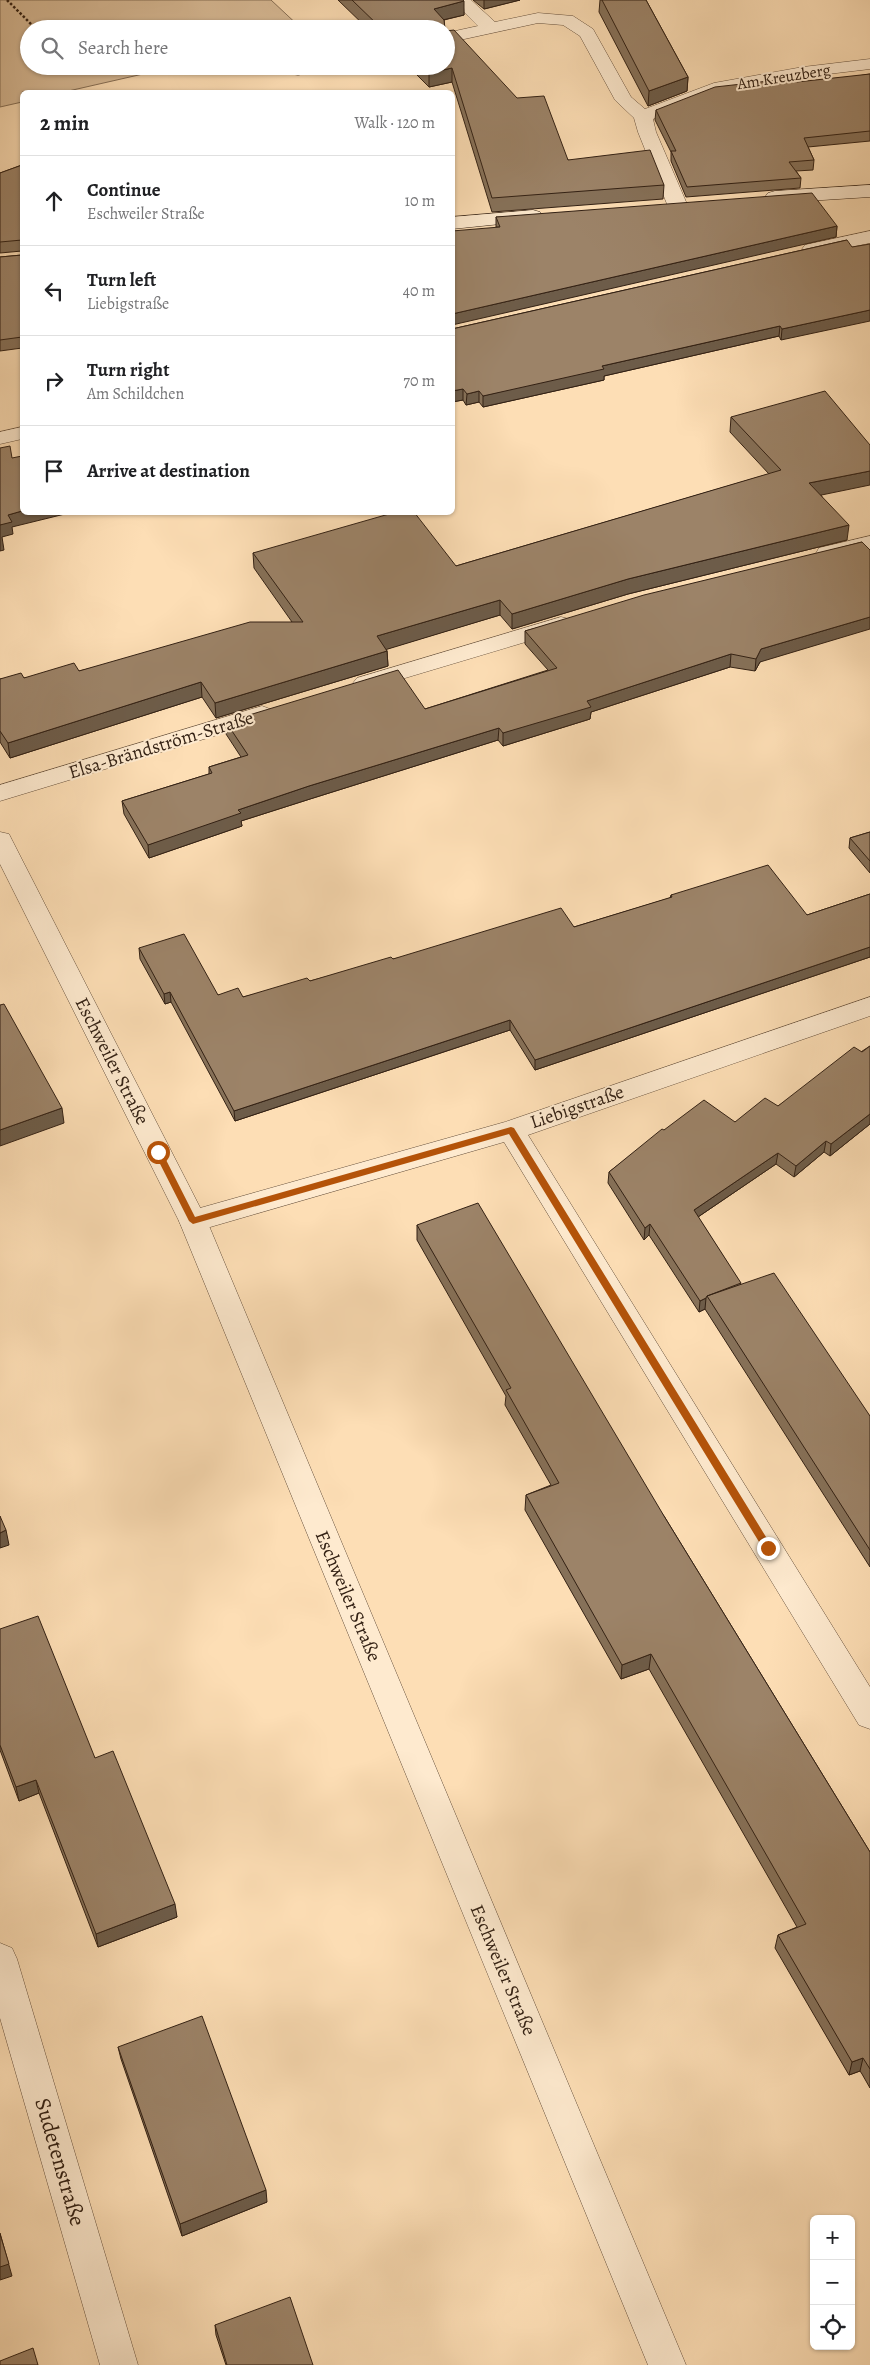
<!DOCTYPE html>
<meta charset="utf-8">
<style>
body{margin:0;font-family:Alegreya,serif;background:#f6f6f6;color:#202124}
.controls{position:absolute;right:15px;bottom:15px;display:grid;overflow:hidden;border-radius:8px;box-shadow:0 1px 4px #0004}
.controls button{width:45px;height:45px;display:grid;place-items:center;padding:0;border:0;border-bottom:1px solid #e0e0e0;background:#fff;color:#202124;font:25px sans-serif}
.stop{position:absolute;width:15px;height:15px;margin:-11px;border:4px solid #b45309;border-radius:50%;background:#fff}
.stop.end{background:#b45309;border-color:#fff;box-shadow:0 1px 5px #0008}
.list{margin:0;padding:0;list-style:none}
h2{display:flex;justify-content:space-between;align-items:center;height:65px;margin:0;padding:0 20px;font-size:21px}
h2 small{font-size:16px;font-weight:400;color:#757577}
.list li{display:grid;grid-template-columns:32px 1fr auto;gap:15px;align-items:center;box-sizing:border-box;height:90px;padding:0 20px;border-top:1px solid #e0e0e0}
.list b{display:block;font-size:19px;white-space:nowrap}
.list p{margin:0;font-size:16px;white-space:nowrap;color:#757577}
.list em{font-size:16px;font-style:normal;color:#757577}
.icon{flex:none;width:28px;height:28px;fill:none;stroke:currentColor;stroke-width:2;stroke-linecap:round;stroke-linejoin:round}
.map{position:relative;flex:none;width:870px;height:2365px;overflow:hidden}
.search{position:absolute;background:#fff;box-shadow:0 1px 4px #0004;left:20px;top:20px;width:435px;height:55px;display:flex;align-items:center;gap:12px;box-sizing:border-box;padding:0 18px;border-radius:28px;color:#757577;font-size:19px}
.panel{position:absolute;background:#fff;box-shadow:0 1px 4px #0004;left:20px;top:90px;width:435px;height:425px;border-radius:8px}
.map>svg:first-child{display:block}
.green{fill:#dbbe9a;stroke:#877057}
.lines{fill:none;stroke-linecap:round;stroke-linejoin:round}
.minor-casing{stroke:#66503c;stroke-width:1}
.tertiary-casing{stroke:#66503c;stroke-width:1}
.secondary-casing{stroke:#332114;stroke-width:1}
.path{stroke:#332114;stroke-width:2.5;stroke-dasharray:2.5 2;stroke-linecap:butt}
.minor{fill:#feeacf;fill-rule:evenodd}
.tertiary{fill:#feeacf;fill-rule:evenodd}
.secondary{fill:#feeacf;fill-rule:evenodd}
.wall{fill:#867159;stroke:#332114}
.shaded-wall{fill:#6d5c49;stroke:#332114}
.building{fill:#9c8368;stroke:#332114}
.route{fill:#b45309}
.labels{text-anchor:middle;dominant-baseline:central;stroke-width:4;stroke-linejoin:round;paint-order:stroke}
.far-street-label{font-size:16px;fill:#332114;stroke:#feeacf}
.street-label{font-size:19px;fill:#332114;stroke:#feeacf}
.near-street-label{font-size:22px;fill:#332114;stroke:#feeacf}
</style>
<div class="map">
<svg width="870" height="2365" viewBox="0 0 870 2365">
<rect width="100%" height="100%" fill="#fddeb5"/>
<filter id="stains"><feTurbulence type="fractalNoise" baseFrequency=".004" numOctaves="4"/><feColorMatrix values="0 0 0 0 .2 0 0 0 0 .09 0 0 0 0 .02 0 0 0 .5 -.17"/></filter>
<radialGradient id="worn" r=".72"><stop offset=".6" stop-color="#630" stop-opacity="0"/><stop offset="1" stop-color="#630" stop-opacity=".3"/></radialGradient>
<!-- green -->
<path class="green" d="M0,0H271L302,29H29V66H178L64,92H22V102L0,107Z"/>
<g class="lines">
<!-- minor casing -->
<g class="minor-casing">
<path id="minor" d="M452,0H471L495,22L538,13L573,16L593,29L631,97L645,109L714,83L803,67L870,59V69L803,77L718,93L653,119L656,132L687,204L684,208H670L667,204L638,132L634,118L615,100L580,36L563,25L538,23L446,43V33L478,26Z
M292,66H326L323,70L298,75L292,74L289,70Z
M870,231V243L812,255L805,253L802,249L805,245Z
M22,427V439L0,444V432Z
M870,536V550L827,560L819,558L816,553L819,548Z
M561,617L569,619L572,624L569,629L365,690L357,688L353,683L357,678Z
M262,706L270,709L274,714L270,719L0,801V785Z
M870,997V1016L528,1135L870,1687V1729L859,1725L504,1142L193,1232L183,1229L179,1221L183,1213L193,1210L505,1122Z
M0,1943L12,1948L17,1959L138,2365H100L0,2018Z"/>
</g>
<!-- tertiary casing -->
<g class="tertiary-casing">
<path id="tertiary" d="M0,832L9,834L12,840L207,1221L686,2365H648L179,1221L0,864Z"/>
</g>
<!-- secondary casing -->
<g class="secondary-casing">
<path id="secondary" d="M870,185V197L775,203L768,201L765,197L768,193L775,191Z
M533,210L540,212L543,216L540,220L452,229V217Z"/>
</g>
<!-- path -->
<path class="path" d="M7,0L33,26"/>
<!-- minor -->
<use href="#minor" class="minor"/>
<!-- tertiary -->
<use href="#tertiary" class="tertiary"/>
<!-- secondary -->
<use href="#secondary" class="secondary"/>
</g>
<!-- wall -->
<path class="wall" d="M338,0H463L464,15L444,20L445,29H368Z
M473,0H520L484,9Z
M600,0H646L688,77L687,91L648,106L599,12Z
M446,31L568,160L664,185L663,199L492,212L452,82L429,87L408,66H446Z
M870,74V141L808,147L814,160L813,170L796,171L801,178L800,188L686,197L671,161V152L655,120L656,110Z
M22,165V348L0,351V257L22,255V251L0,253V173Z
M496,217L837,226L836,237L496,227Z
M847,240L781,340L779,336L604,376V380L483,407L479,402L466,405L463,400L452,402V329Z
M731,417L821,495L847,540L628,594L512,629L500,615L386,649L387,651L388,666L216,718L202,697L10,758L0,742V679L24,678L79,671L292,622L254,568L253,553L456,566L769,474L730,432Z
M862,542L760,662L755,671L730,667L591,712L590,719L503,746L498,740L310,799L241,821L242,826L149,858L124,814L122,801L209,774V767L241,757L226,734V722L425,709L548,670L525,644V631Z
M870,832V873L849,848L850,838Z
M870,894V957L535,1070L510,1030L235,1121L171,1002L165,1004L140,959L139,948L218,995L243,997L310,981L393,959L574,927L670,898L671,895L807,915Z
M870,1046V1124L830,1156L824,1152L794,1177L776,1164L698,1217L741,1284L870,1416V1567L705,1309L699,1312L649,1235L644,1240L608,1183L609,1172L664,1130L735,1122L778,1106Z
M417,1225L664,1516L870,1852V2088L862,2074L860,2071L849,2075L775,1948L778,1935L797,1927L649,1669L621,1679L525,1510L526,1495L551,1485L505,1405L506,1396L417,1240Z
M0,1629L95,1758L177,1917L98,1947L39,1793L19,1801L0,1750Z
M118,2047L267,2202L182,2236L121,2059Z
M215,2325L313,2365H226L216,2335Z"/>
<!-- shaded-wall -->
<path class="shaded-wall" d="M484,0H520L484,9Z
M464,1V15L434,22V9Z
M452,68V82L429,87V73Z
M688,77L687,91L648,106L649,91Z
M837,226L836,237L452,325V314Z
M870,310V321L781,340L782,329Z
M780,326L779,336L604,376V380L483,407V396L602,366Z
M463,389V400L452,402V391Z
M479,391V402L466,405L467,394Z
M870,471V485L807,498L809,483Z
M22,511V512H73L12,527L13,534L2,537L4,550L0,551V525L8,515Z
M849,525L847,540L628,594L512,629V614L628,579Z
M500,600V615L378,652L377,636Z
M870,617V629L760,662L755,671L756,659L761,649Z
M387,651L388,666L216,718L215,703Z
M731,654L730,667L591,712L590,719L503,746V733L587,701Z
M201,682L202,697L10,758L8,743Z
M499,728L498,740L310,799L241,821L242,826L149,858L148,845L238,810L309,786Z
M870,947V957L535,1070V1060Z
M170,992L171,1002L165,1004L164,994Z
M510,1020V1030L235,1121L234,1111Z
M62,1108L64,1123L0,1146V1130Z
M870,1114V1124L830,1156L831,1144Z
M826,1141L824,1152L794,1177L796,1166Z
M778,1153L776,1164L692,1221L694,1210Z
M650,1224L649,1235L644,1240L645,1228Z
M706,1298L705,1309L699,1312L700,1301Z
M6,1530L9,1545L0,1548V1533Z
M651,1654L649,1669L621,1679L622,1665Z
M36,1780L39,1793L19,1801L16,1787Z
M175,1904L177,1917L98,1947L96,1934Z
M863,2058L860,2071L849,2075L852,2062Z
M266,2190L267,2202L182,2236L180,2224Z
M0,2233L12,2276L0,2280Z"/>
<!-- building -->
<path class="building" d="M352,0H463L464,1L434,9L444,20L445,29H382Z
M602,0H646L688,77L649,91Z
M454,30L517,98L544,96L568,160L650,150L664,185L492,198L452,68L429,73L422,66H446V31Z
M870,74V131L804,138L814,160L789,162L801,178L687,187L671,151H676L656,110L715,87L796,78L797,82Z
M22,165V337L0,340V257L22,255V240L0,242V173Z
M812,193L837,226L452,314V231L500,227L496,217Z
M847,240L852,247L870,244V310L782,329L780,326L602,366L604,369L483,396L479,391L467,394L463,389L452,391V329Z
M825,391L870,445V471L809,483L849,525L628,579L512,614L500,600L377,636L387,651L215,703L201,682L8,743L0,731V679L21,673L24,678L74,663L79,671L250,622H303L253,553L396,512H414L456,566L781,470L731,417Z
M10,446L12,458L22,456V511L8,515L12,522L0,525V448Z
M862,542L870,550V617L761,649L756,659L731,654L587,701L591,707L503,733L499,728L309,786L238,810L241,813L148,845L122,801L212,773L209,767L248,755L226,722L398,670L425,709L557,668L525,631L644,595Z
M870,832V861L850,838Z
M768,865L807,915L870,894V947L535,1060L510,1020L234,1111L170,992L164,994L139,948L184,934L218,995L238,988L243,997L307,978L310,981L391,957L393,959L561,908L574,927L672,897L671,895Z
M4,1004L62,1108L0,1130V1005Z
M870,1046V1114L831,1144L826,1141L796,1166L778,1153L694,1210L741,1283L707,1296L706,1298L700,1301L650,1224L645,1228L609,1172L662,1129L664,1130L704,1100L735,1122L765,1098L778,1106L854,1047L862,1052Z
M478,1203L664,1516L870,1852V2069L863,2058L852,2062L778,1935L806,1924L651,1654L622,1665L526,1495L559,1483L506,1390L511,1388L417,1225Z
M774,1273L870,1416V1550L707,1296Z
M0,1516L6,1530L0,1533Z
M38,1616L95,1758L113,1751L175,1904L96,1934L36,1780L16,1787L0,1745V1629Z
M202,2016L266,2190L180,2224L118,2047Z
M0,2234L9,2264L0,2267Z
M290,2297L313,2365H227L215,2325Z
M33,2348L38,2365H0V2361Z"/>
<!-- route -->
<path class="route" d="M511,1127L514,1128L771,1545V1550H764L509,1134L193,1224L189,1221L154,1152L161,1150L195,1217Z"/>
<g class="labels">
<!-- far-street labels -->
<g class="far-street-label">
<text transform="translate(784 77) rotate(-9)">Am Kreuzberg</text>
</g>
<!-- street labels -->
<g class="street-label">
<text transform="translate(161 745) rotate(-17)">Elsa-Brändström-Straße</text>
<text transform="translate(112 1061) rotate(63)">Eschweiler Straße</text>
<text transform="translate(577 1107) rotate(-19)">Liebigstraße</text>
<text transform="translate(348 1596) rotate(67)">Eschweiler Straße</text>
<text transform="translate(503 1970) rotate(67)">Eschweiler Straße</text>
</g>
<!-- near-street labels -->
<g class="near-street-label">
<text transform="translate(60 2162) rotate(74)">Sudetenstraße</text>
</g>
</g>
<rect width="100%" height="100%" filter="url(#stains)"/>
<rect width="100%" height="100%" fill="url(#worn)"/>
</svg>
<div class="controls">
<button>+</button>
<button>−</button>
<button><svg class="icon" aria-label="locate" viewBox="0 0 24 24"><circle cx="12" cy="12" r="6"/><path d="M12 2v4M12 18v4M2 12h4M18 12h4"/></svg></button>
</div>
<div class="stop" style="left:158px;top:1152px"></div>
<div class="stop end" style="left:768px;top:1548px"></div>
<div class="search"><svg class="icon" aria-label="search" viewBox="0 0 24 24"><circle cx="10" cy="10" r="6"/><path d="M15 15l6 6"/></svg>Search here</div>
<section class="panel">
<h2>2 min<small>Walk · 120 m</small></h2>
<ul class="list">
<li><svg class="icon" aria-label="ahead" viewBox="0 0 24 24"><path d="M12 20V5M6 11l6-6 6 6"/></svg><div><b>Continue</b><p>Eschweiler Straße</p></div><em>10 m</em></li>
<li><svg class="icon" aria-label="left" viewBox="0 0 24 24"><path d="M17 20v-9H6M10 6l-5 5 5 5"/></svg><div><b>Turn left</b><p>Liebigstraße</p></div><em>40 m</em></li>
<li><svg class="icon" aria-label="right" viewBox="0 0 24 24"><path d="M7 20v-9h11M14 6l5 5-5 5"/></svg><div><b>Turn right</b><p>Am Schildchen</p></div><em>70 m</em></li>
<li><svg class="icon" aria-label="arrive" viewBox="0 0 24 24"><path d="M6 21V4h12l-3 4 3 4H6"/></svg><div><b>Arrive at destination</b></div></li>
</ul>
</section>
</div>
